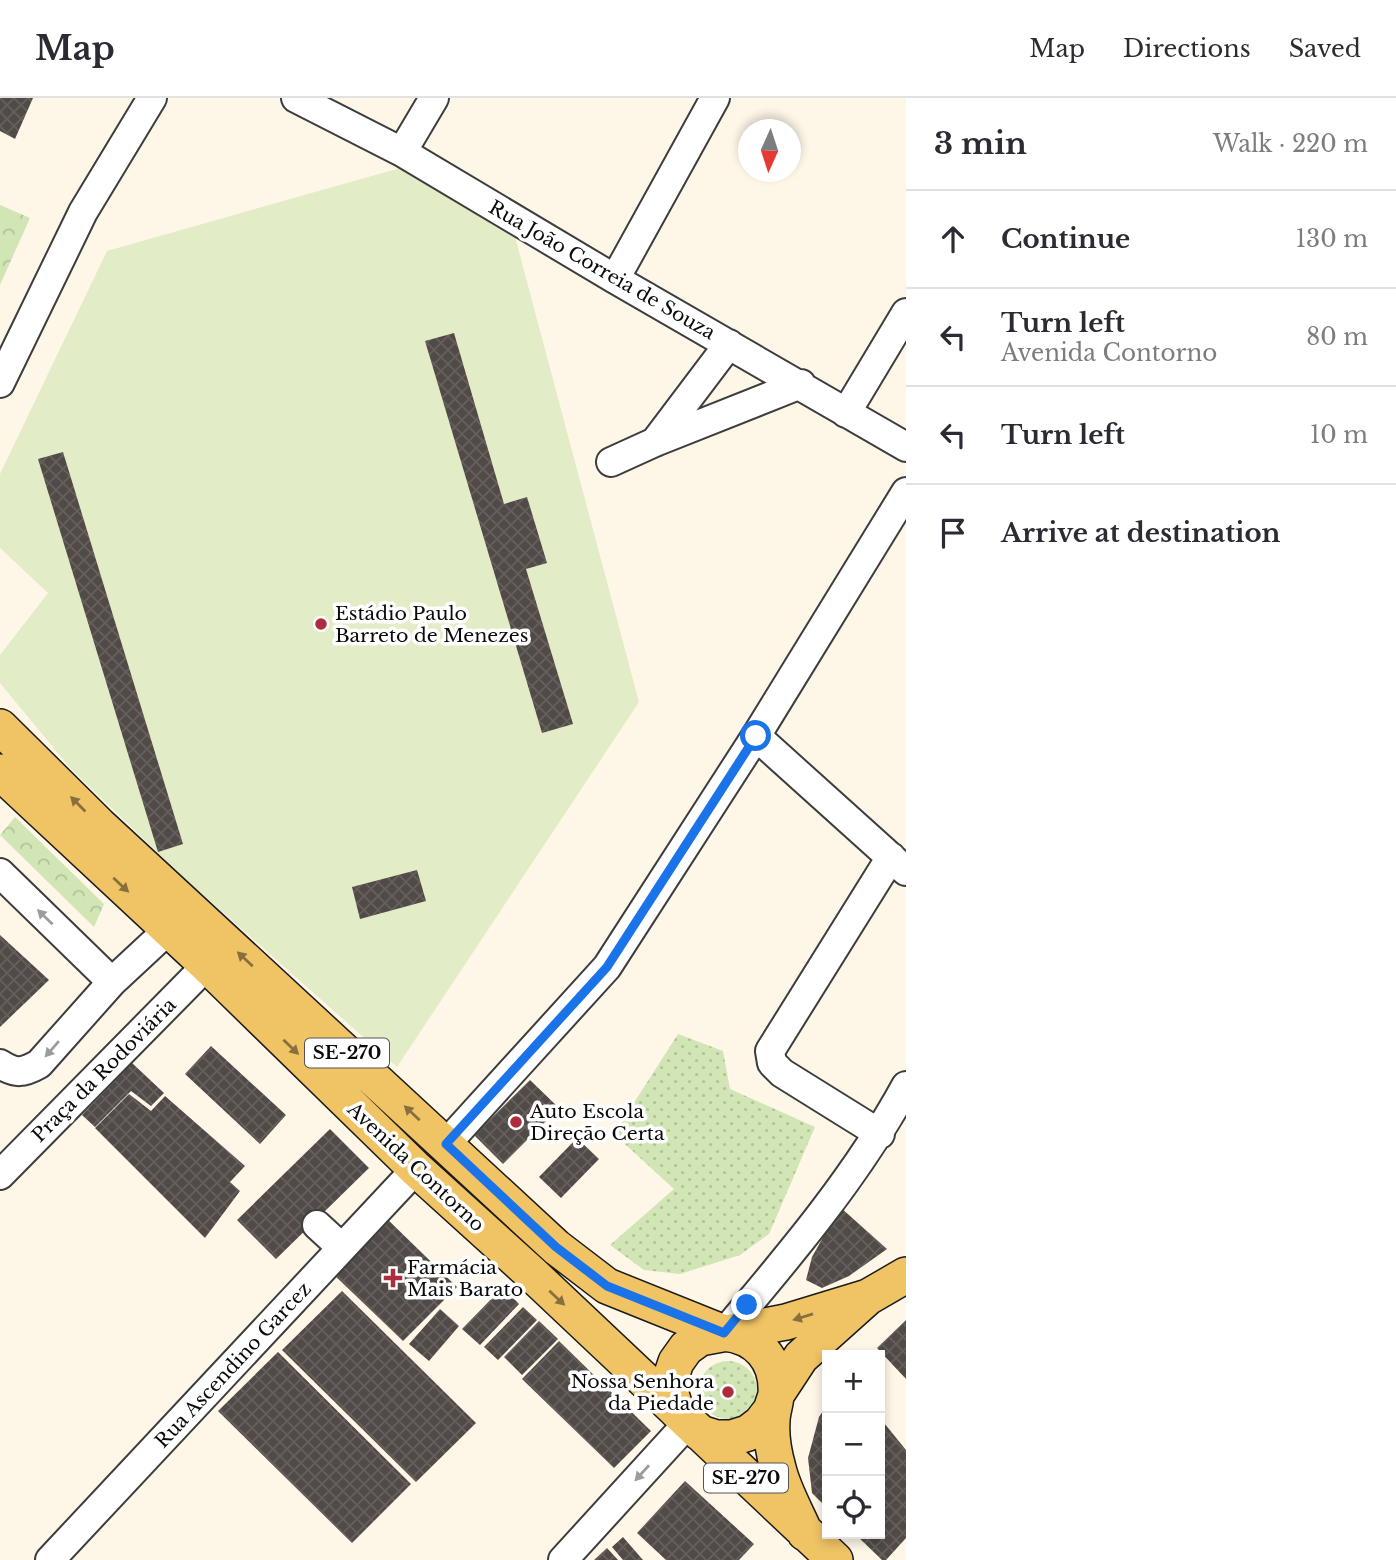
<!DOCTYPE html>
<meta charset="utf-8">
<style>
body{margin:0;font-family:"Libre Baskerville",serif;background:#f2f2f3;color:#2b2b33}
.controls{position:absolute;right:21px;bottom:21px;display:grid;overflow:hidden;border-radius:0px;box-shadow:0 4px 10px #0003}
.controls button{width:63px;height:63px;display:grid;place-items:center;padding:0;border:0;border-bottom:2px solid #e1e1e2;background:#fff;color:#2b2b33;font:35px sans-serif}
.compass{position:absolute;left:738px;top:21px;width:63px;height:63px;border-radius:50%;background:#fff;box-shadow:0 4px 10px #0003;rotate:183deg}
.stop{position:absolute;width:21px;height:21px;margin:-16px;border:5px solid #1a73e8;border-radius:50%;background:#fff}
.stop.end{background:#1a73e8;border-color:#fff;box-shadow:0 2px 7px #0008}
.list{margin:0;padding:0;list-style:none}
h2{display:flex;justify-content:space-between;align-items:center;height:91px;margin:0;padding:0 28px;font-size:30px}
h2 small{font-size:23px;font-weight:400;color:#7c7c81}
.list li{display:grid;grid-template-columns:46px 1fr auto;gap:21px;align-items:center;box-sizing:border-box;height:98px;padding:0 28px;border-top:2px solid #e1e1e2}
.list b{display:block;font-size:26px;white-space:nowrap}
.list p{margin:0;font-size:23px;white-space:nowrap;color:#7c7c81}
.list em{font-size:23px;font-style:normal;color:#7c7c81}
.icon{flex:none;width:38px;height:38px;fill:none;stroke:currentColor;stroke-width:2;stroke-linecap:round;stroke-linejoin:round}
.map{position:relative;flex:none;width:906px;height:1462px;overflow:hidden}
header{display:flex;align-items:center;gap:42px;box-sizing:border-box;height:98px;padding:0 35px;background:#fff;border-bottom:2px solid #e1e1e2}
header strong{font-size:33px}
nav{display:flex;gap:38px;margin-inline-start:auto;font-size:24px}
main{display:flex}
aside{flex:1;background:#fff}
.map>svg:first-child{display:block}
.grass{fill:url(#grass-dots)}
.park{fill:url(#park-crowns)}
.pitch{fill:#e2ecc6}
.building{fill:url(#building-cross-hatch)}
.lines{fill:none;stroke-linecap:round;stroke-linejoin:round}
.minor-casing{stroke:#3d3d3d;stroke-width:32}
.major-casing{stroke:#1b1b1b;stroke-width:38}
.minor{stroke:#fff;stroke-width:28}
.major{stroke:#f0c365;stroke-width:35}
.oneway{fill:#88703c}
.oneway2{fill:#9d9d9d}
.route{stroke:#1a73e8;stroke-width:9}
.poi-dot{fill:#af2c3d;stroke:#fff;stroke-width:2.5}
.labels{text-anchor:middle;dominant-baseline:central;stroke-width:7;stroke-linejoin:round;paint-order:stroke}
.shield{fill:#fff;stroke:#545454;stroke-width:2}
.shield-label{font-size:18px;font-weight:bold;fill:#0a0a0a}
.street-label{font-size:19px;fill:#0a0a0a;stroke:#fff}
.poi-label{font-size:19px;fill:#0a0a0a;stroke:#fff;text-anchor:start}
</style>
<header>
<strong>Map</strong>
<nav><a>Map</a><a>Directions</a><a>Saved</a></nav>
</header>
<main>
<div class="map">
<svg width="906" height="1462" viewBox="0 0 906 1462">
<defs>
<pattern id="grass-dots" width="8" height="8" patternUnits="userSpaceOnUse" patternTransform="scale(1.75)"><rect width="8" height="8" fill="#d1e5b5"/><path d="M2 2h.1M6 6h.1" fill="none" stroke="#b2c39a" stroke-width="1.8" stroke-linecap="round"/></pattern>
<pattern id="park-crowns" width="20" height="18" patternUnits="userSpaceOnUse" patternTransform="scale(1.75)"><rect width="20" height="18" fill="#d1e5b5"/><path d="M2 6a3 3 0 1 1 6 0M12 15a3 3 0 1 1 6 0" fill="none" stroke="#b2c39a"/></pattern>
<pattern id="building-cross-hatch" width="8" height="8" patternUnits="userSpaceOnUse" patternTransform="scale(1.75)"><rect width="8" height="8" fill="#514a47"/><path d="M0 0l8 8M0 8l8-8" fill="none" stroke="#65605d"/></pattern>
</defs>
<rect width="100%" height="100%" fill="#fef7e7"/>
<!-- grass -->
<path class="grass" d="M678,936L723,953L730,991L815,1029L769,1136L740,1157L680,1176L644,1172L610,1147L674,1091L614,1036Z
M699 1292a29 29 0 1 1 58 0a29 29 0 1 1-58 0Z"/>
<!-- park -->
<path class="park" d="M0,107L30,120L0,187Z
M15,719L104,806L94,829L0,737Z"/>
<!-- pitch -->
<path class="pitch" d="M400,70L514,135L639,604L397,969L182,778L71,671L0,585V557L48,495L0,450V376L107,153Z"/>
<!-- building -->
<path class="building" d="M0,0H33L15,41L0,33Z
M454,235L504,406L527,399L547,465L526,471L573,626L542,635L425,243Z
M63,354L183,746L158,754L38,361Z
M417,772L426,803L360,821L352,789Z
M0,837L49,882L0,929Z
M211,948L286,1017L260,1046L185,976Z
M132,965L164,995L151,1008L131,993L95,1029L82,1017Z
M530,982L559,1010L503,1066L474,1037Z
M129,996L151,1013L165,998L245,1068L230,1084L240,1093L205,1140L95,1030Z
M330,1031L369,1070L276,1161L237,1122Z
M577,1040L599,1061L561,1100L539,1079Z
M840,1109L887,1151L849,1178L822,1190L806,1182L812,1159Z
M383,1117L457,1189L403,1243L329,1172Z
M503,1189L519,1206L480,1247L462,1231Z
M342,1193L476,1325L416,1384L282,1252Z
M523,1209L537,1222L498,1262L484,1249Z
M440,1211L459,1228L429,1263L409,1246Z
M906,1222V1281L877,1250Z
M539,1223L558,1241L522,1277L504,1259Z
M559,1243L651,1333L614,1370L522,1281Z
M278,1254L411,1386L352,1445L218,1313Z
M827,1307V1410L812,1395L808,1360L819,1319Z
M880,1320L906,1352V1440L886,1462H882L855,1436H880Z
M685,1383L754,1446L739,1462H666L637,1435Z
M623,1439L643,1462H623L612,1449Z
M607,1450L618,1462H594Z"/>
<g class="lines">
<!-- minor casing -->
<g class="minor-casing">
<path id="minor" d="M296,0L402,54L615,181L906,349
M402,54L434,0
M615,181L715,0
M0,285L83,114L152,0
M846,315L906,215
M655,344L729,246
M611,364L655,344L801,286
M756,638L906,773
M0,775L112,884
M0,966C16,976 23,975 39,966L112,884L169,831
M880,1036L782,975L772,965L770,953L891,759
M446,1046L607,869L756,638L906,394
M0,1077L207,867
M317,1127L342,1150
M724,1235C789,1158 857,1078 906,988
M50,1462L416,1071
M563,1462L688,1325"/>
</g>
<!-- major casing -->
<g class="major-casing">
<path id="major" d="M0,629L99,727L556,1149L607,1188L724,1235C757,1238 778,1262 776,1296C776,1305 772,1314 772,1323C771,1337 774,1356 778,1370C783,1392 796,1414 805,1435
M0,674L207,867L416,1071L532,1176L835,1462
M868,1199L786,1224L700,1240L686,1250L676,1264L671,1279V1296L676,1312L700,1335L716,1340H732L748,1335L761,1325L771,1312L776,1297L801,1259L868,1199L906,1177"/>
</g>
<!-- minor -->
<use href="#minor" class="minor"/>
<!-- major -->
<use href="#major" class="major"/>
</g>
<!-- one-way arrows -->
<defs><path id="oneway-solid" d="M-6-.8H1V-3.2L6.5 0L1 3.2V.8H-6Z" transform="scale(1.75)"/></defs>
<g class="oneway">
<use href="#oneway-solid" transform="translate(78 706) rotate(-135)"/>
<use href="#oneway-solid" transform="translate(121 787) rotate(43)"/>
<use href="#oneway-solid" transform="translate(245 861) rotate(-137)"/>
<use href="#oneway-solid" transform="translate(291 949) rotate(44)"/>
<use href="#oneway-solid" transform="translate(412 1015) rotate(-137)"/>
<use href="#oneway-solid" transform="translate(557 1200) rotate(43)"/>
<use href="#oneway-solid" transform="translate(803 1219) rotate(163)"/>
</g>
<g class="oneway2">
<use href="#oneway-solid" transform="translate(45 819) rotate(-136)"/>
<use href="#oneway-solid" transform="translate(52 951) rotate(131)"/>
<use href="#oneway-solid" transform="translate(642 1375) rotate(132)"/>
</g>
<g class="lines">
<!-- route -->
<path class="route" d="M747,1207L724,1235L607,1188L556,1149L446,1046L607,869L756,638"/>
</g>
<!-- markers -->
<g class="poi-dot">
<circle cx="321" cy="526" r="7"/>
<circle cx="516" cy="1024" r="7"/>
<path d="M389.5 1169.5h7v7h7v7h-7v7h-7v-7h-7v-7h7z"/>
<circle cx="728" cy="1294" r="7"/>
</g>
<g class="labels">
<!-- shield labels -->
<g class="shield">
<rect x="305" y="940.5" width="84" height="29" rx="5"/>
<rect x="704" y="1365.5" width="84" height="29" rx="5"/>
</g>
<g class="shield-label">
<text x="347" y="955">SE-270</text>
<text x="746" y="1380">SE-270</text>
</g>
<!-- street labels -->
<g class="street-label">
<text transform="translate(602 172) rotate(30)">Rua João Correia de Souza</text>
<text transform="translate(104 972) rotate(-45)">Praça da Rodoviária</text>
<text transform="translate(416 1069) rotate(43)">Avenida Contorno</text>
<text transform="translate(233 1267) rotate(-47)">Rua Ascendino Garcez</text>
</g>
<!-- poi labels -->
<g class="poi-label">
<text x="335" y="515">Estádio Paulo<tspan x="335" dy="22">Barreto de Menezes</tspan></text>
<text x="530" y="1013">Auto Escola<tspan x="530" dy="22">Direção Certa</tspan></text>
<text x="407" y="1169">Farmácia<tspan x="407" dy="22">Mais Barato</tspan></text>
<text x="714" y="1283" text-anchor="end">Nossa Senhora<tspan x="714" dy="22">da Piedade</tspan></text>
</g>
</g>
</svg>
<div class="controls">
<button>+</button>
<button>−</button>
<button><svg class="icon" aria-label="locate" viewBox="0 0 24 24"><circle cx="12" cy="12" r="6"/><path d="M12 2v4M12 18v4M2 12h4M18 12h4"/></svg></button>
</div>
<svg class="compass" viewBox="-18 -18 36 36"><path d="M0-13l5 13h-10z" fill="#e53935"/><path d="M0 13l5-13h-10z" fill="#7c7c81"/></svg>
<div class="stop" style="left:756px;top:638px"></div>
<div class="stop end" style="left:747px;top:1207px"></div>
</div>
<aside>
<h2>3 min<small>Walk · 220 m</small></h2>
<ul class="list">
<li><svg class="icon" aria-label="ahead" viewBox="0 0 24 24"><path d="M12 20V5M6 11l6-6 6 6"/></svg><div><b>Continue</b></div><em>130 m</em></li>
<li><svg class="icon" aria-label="left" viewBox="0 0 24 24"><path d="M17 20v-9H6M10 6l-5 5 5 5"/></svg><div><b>Turn left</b><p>Avenida Contorno</p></div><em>80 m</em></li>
<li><svg class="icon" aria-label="left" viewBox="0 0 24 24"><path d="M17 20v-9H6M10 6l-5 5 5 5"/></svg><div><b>Turn left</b></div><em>10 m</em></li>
<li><svg class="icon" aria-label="arrive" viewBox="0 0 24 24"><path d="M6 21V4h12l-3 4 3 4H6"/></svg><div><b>Arrive at destination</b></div></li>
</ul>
</aside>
</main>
